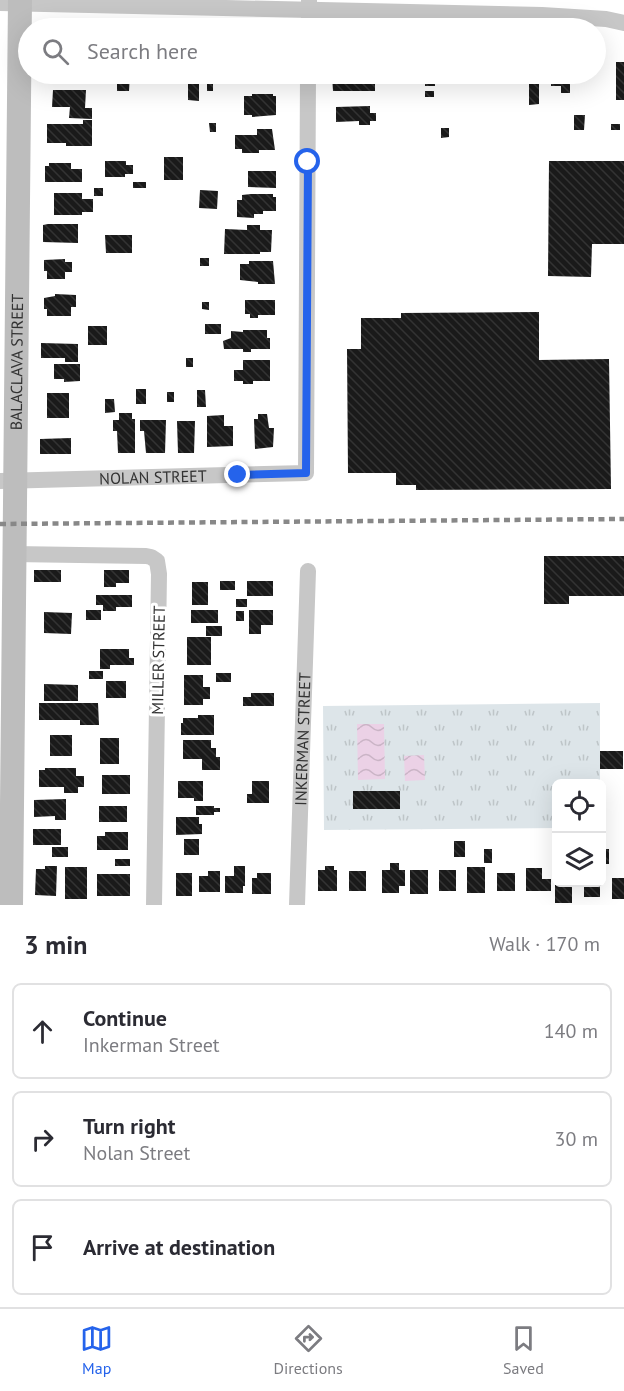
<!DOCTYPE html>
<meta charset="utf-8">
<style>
body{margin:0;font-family:"PT Sans",sans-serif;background:#f2f2f3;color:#2b2b33}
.controls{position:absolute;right:18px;bottom:18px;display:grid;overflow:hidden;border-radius:9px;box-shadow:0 6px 24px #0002}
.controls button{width:54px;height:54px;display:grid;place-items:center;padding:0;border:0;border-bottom:2px solid #e1e1e2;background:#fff;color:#2b2b33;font:30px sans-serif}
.stop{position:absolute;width:18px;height:18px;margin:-14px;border:4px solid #2563eb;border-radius:50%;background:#fff}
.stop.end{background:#2563eb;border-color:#fff;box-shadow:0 2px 6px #0008}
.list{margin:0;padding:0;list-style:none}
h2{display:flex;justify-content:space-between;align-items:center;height:78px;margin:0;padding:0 24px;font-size:26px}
h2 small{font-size:20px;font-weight:400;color:#7c7c81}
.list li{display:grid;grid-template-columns:39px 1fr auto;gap:18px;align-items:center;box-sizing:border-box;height:96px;margin:0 12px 12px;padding:0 12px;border:2px solid #e1e1e2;border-radius:9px}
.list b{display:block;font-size:22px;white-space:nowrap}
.list p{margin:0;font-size:20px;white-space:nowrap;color:#7c7c81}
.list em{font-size:20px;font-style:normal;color:#7c7c81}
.icon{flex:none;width:33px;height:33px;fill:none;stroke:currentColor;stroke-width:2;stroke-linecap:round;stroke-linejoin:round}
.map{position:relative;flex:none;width:624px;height:905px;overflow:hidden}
.search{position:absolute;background:#fff;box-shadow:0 6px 24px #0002;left:18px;right:18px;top:18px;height:66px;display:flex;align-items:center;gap:15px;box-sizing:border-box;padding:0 21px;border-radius:33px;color:#7c7c81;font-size:22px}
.sheet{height:402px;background:#fff}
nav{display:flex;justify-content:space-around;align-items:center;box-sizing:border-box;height:84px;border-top:2px solid #e1e1e2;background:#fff;font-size:16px;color:#7c7c81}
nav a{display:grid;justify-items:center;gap:3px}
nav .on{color:#2563eb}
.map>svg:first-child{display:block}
.park{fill:url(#park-tufts)}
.water{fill:url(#water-waves)}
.building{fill:url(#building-back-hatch)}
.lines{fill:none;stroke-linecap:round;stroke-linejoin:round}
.street{stroke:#c7c7c7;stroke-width:16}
.secondary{stroke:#bdbdbd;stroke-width:24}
.rail{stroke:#888;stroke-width:4.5;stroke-dasharray:6 4.5;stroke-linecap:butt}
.route{stroke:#2563eb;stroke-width:8}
.labels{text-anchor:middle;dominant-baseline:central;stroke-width:6;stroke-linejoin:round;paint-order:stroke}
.street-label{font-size:16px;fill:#333;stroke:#fff}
</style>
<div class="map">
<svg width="624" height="905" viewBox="0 0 624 905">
<defs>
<pattern id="park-tufts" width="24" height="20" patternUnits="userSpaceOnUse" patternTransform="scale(1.5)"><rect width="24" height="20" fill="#dde5e9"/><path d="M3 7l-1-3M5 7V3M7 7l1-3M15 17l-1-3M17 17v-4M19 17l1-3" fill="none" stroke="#bec5c8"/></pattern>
<pattern id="water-waves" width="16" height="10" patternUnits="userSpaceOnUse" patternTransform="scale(1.5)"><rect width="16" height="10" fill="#ebd1e6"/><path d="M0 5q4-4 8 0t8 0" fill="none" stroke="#cab4c6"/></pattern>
<pattern id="building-back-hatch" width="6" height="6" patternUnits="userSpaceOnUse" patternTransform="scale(1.5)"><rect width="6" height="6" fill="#1a1a1a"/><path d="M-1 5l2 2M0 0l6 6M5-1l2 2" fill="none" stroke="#333"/></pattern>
</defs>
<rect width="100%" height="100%" fill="#fff"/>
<!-- park -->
<path class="park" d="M600,703V783L556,784V828L324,830L323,706Z"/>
<!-- water -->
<path class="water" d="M357,724H384L385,779L358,780Z
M424,755L425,780L405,781L404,756Z"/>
<!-- building -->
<path class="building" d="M596,48H599L598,69H596Z
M616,62H624V100H616Z
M84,74H107V81H84Z
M117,74H130L129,91H117Z
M136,74H150V84H136Z
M188,74H199V101L188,100Z
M425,74H435V86H425Z
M439,74H452L451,81L439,80Z
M479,74H499V82H488V77H479Z
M511,74H526V84L511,83Z
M543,74L570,75V93H561V86H551V77H543Z
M332,75H368V82H375V91H333Z
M207,82H213V91H207Z
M529,84H539V104L529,105Z
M53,90H86L85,108H92V119L69,118L70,107H52Z
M425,91H434V97H425Z
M252,94H273V96H276V115L252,117V115H244V96H252Z
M370,106V113H376V121H370V125H359V121L336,122V107Z
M574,115H585L584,130H574Z
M83,120H92V146H66V143H47V124H83Z
M209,123H216V132H210Z
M611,124H620V130H611Z
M441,128H449V137L441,138Z
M257,129H272L275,150H259V153H242V149H235V135H257Z
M164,157H183V180H164Z
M105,161H126V165H133V174H125V177H105Z
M549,161H624V244H592L591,277L548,276Z
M49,163H71V169H82V182H45V166H49Z
M248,171H276V188L248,187Z
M133,182H146V188H133Z
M94,188H103V196H94Z
M200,190L218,191L217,209L199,208Z
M54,193H82V199H93V212H82V215H54Z
M251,194H273V197H276V211H263V214H254V218L237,217V200H242V195Z
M48,224H78V243L43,242V225Z
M247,225H260V230H272L271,252H260V254H224L225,229L247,230Z
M105,235H132V253H106Z
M200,258H209V266H200Z
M65,259V262H72V272H65V279H47V271H44V260Z
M249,261H273L275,284H258V282L240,280V264H249Z
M55,294L76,295V307H71V316H47V309H44V298L55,296Z
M245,300H275V315H258V318H250V314H245Z
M202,302H209V310L202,309Z
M539,312V360L609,359L611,489L416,490V485H396V473H348L347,349H361V318H401V313Z
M205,324H221V334H205Z
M88,326H107V345H88Z
M243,330H267V338H270V349H251V352H243V349H224L223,341L231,338V331L243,332Z
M41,343L78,344V362H65V358H41Z
M186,358H193V367H186Z
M243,360H270V381H253V384H243V381H234V370H243Z
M54,364H80V381L64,382V379H54Z
M136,389H146V404H136Z
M197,390H205L206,407H197Z
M167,392H174V402H167Z
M47,393H69V418H47Z
M105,399H114L115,412L105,413Z
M119,413H132V419H135V453H118L117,431H113V420H119Z
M258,414H267L269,428H274L273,447L255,449L254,419H258Z
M224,415V426H233V446L207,447V416Z
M140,420H166L165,453H146L144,431H140Z
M177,421H195L194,453H178Z
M71,438V454H40V439Z
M544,556H624V596H569V604H544Z
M34,570H61V582H34Z
M104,570H129V583H116V587H104Z
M220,581H235V590H220Z
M247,581H273V596H247Z
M192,582H208V605H192Z
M96,595H132V607H116V611H103V605H96Z
M236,599H247V607H236Z
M86,610H101V620H86Z
M191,610H218V623H191Z
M249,610H273V625H261V634H249Z
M236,611H244V621H236Z
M44,612L72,613L71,634L44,633Z
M206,626H222V636H206Z
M187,637H211V665H187Z
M100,649H129V658H134V665H110V669H100Z
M89,671H103V679H89Z
M216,673H231V682H216Z
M184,675H203V687H210V699H203V705H184Z
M106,681H126V698H106Z
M44,684L78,685V701H44Z
M251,693H274V706H243V697H251Z
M39,703H98L99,725H80V720H39Z
M198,715H214V735H181V723H183V718H198Z
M50,735H72V756H50Z
M100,738H119V764H100Z
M183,740H211V748H216V757H220V770H202V759H183Z
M600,751H623V769H600Z
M45,768H76V776H84V787H78V793H64V787H39V770H45Z
M102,775H130V794H102Z
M178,781H203V801H194V798H178Z
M252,781H269V803H247V794H252Z
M353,791H400V809H353Z
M66,799V820H55V816L34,817V800Z
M99,806H127V822H99Z
M196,806H214V808H220V812H214V815H196Z
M176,817H199V824H202V834L176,835Z
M33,829H61V845H33Z
M105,832H128V850H97V836H105Z
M184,839H199V855H184Z
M454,841H465V857H454Z
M52,847H68V857H52Z
M484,849H492V863H484Z
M602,849H609V864H602Z
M115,859H130V866H115Z
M390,863H399V870H405V886H399V893H382V870H390Z
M45,866H57L56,896L35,895L36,869H45Z
M234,866H245V886H243V893H225V876H234Z
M325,866H334V870H337V891H318V870H325Z
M65,867H87V899H65Z
M467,867H485V893H467Z
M526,868H542V879H551V891H526Z
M410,870H428V894H410Z
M439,870H456V891H439Z
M208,871H220V892H199V876H208Z
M349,871H366V891H349Z
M176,873H192V896H176Z
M257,873H271V894H252V878H257Z
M497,873H515V891H497Z
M97,874H130V896H97Z
M612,878H624V899H612Z
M555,882H572V903H555Z
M584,882H600V897H584Z"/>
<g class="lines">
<!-- street -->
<g class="street">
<path d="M0,3L542,15L606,19L624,23"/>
<path d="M309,28V1"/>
<path id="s1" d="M0,481L306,473L308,74"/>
<path d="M13,554L146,556L151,557L157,561L159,574L154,905"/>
<path id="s2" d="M297,905L308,571"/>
</g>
<!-- secondary -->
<path class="secondary" id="s3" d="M11,905L20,0"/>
<!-- rail -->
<path class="rail" d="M0,524L624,519"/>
</g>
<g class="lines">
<!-- route -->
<path class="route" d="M238,475L306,473L308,162"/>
</g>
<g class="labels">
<!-- street labels -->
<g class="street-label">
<text stroke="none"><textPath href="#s3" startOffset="543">BALACLAVA STREET</textPath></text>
<text stroke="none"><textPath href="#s1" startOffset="153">NOLAN STREET</textPath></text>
<text transform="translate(158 660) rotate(-89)">MILLER STREET</text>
<text stroke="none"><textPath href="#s2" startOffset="166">INKERMAN STREET</textPath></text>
</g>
</g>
</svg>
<div class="controls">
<button><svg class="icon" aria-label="locate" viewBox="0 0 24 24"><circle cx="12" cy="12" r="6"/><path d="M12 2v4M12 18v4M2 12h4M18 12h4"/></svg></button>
<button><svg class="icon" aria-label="layers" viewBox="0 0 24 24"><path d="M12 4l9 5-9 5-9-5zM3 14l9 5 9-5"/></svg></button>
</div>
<div class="stop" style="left:308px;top:162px"></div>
<div class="stop end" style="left:238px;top:475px"></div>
<div class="search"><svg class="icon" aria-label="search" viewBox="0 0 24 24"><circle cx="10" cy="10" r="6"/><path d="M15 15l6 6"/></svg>Search here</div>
</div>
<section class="sheet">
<h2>3 min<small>Walk · 170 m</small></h2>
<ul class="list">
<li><svg class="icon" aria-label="ahead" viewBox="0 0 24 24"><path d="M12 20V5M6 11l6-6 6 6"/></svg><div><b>Continue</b><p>Inkerman Street</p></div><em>140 m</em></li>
<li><svg class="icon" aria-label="right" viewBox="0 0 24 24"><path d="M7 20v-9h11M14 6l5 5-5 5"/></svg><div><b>Turn right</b><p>Nolan Street</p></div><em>30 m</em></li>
<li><svg class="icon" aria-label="arrive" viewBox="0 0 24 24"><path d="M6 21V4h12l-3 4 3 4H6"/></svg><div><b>Arrive at destination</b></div></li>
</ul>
</section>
<nav>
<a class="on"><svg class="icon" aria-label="map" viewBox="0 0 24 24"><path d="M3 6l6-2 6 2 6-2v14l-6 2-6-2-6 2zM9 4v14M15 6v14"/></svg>Map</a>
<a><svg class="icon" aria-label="directions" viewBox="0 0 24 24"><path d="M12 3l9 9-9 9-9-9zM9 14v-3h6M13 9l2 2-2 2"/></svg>Directions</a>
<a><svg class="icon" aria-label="saved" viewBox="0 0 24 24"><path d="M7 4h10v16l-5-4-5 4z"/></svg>Saved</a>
</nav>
